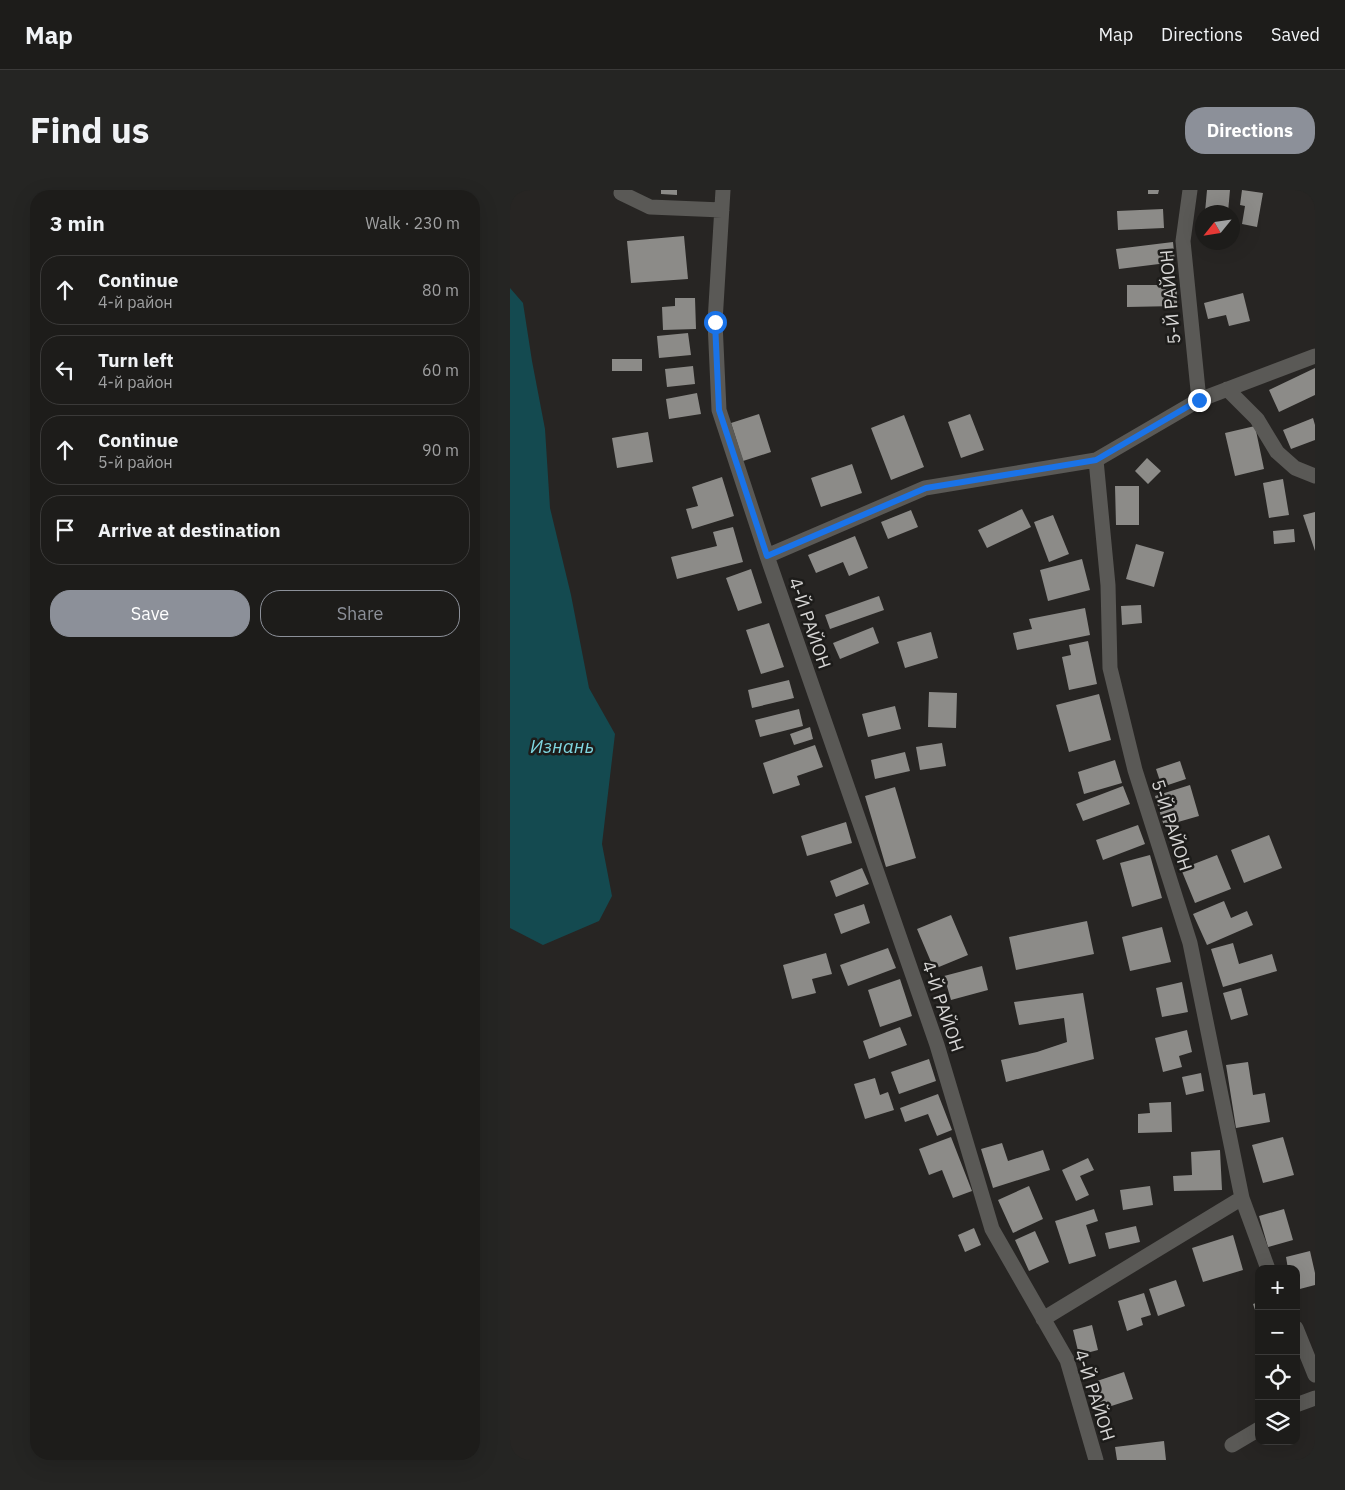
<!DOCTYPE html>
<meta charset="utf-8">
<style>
body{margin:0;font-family:"IBM Plex Sans",sans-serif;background:#252523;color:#f1f3f6}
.controls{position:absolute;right:15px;bottom:15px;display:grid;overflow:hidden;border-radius:10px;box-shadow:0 5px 20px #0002}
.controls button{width:45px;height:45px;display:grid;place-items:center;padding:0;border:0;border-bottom:1px solid #3b3a39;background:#1d1c1a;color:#f1f3f6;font:25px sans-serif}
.compass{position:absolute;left:685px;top:15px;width:45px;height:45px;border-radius:50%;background:#1d1c1a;box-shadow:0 5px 20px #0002;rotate:240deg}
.stop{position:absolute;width:15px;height:15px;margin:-11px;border:4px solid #1a73e8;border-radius:50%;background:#fff}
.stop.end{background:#1a73e8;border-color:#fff;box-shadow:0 1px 5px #0008}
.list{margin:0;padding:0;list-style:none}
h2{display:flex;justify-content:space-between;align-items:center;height:65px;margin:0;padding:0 20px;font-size:21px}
h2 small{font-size:16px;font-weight:400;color:#a0a1a2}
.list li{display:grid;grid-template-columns:32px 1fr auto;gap:15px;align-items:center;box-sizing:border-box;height:70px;margin:0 10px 10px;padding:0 10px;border:1px solid #3b3a39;border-radius:20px}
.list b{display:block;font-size:19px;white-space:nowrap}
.list p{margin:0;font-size:16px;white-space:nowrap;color:#a0a1a2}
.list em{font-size:16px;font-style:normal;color:#a0a1a2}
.actions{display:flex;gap:10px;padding:15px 20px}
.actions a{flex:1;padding:11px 0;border:1px solid #8c9099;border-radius:20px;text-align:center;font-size:18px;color:#8c9099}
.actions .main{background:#8c9099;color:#fff}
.icon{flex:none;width:28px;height:28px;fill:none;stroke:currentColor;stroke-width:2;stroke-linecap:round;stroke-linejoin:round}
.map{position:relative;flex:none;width:805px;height:1270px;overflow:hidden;border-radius:20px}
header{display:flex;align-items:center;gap:30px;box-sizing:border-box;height:70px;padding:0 25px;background:#1d1c1a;border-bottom:1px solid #3b3a39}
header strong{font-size:24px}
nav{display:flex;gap:28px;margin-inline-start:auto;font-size:18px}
.intro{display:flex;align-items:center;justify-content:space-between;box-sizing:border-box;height:120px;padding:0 30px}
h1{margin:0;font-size:35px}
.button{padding:12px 22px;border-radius:20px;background:#8c9099;color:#fff;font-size:18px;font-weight:700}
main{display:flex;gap:30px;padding:0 30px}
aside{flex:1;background:#1d1c1a;border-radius:20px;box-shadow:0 5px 20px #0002}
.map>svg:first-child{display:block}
.water{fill:#144a50}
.building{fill:#8c8b88}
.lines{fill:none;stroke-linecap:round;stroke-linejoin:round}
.minor{stroke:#5a5956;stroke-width:15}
.route{stroke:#1a73e8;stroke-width:6}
.labels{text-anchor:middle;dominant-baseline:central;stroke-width:5;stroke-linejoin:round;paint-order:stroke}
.street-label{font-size:18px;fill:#d7d6d5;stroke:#1d1c1a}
.water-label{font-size:19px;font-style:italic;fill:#7fd7e1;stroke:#1d1c1a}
</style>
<header>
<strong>Map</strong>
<nav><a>Map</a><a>Directions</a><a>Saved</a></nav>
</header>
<div class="intro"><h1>Find us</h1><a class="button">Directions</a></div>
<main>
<aside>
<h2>3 min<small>Walk · 230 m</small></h2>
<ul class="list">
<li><svg class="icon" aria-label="ahead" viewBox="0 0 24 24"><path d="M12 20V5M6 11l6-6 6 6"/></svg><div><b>Continue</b><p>4-й район</p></div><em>80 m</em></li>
<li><svg class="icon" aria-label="left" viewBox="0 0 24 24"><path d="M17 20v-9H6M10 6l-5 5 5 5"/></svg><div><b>Turn left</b><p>4-й район</p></div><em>60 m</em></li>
<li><svg class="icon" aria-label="ahead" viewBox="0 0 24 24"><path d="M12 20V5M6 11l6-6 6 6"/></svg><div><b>Continue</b><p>5-й район</p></div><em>90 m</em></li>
<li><svg class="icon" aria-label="arrive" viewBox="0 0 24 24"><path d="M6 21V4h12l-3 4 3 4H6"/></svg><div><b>Arrive at destination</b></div></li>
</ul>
<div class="actions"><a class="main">Save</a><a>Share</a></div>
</aside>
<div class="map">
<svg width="805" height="1270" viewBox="0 0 805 1270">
<rect width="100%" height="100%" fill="#272523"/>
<!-- water -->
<path class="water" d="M0,98L13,113L22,171L35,239L40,318L61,405L79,498L105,544L92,654L102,706L89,731L33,755L0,738Z"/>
<!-- building -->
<path class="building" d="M151,0H167V5L151,4Z
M638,0H649L648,4H638Z
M697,0H720L718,22H695Z
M732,0L753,3L747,37L732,34L735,16L730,15Z
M653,19L654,38L608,40L607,21Z
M174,46L178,89L121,93L117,51Z
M663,52L665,72L609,79L606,59Z
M617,95H667V116L617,117Z
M733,103L740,131L719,136L716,125L698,129L694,113Z
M165,108H185L186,139L153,140L152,117L165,116Z
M178,143L181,165L149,168L147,146Z
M102,169H132V181H102Z
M183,176L185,194L157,197L155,179Z
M805,178V205L769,222L759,200Z
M187,203L191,224L159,229L156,209Z
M249,224L261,262L233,271L221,233Z
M460,224L474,260L451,268L438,232Z
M394,225L414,277L381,290L361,238Z
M803,228L805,235V250L781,259L773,240Z
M745,236L754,279L725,286L715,243Z
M138,242L143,272L107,278L102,248Z
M637,268L651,281L638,294L625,281Z
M342,274L352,303L311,317L301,288Z
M212,287L224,326L182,339L176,319L188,316L182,297Z
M773,289L779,325L759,328L753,293Z
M605,296H629V335H606Z
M512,319L521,337L477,358L468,340Z
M401,320L408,337L378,349L371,332Z
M805,322V361L793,325Z
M543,325L559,364L539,372L524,332Z
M223,337L233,372L167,389L161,367L207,356L203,342Z
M784,339L785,352L764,354L763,341Z
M345,346L358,378L339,386L333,372L306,383L298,365Z
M626,354L654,362L644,397L616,389Z
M572,369L580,400L538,411L530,380Z
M241,379L252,413L228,421L216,388Z
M369,406L374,420L320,439L315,425Z
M631,415L632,433L612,435L611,416Z
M575,418L580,445L507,460L503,443L522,439L519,429Z
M259,433L274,477L251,484L236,440Z
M363,437L369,453L330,469L323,453Z
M421,442L428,468L395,478L387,452Z
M578,451L587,494L559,500L552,467L561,465L559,455Z
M279,490L284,508L242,518L238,500Z
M419,502L447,503L446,538L418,537Z
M589,504L601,550L559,562L546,515Z
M385,516L391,539L358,547L352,524Z
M289,519L293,536L250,547L245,530Z
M300,537L303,549L284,555L280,544Z
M432,553L436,576L410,580L406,557Z
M305,555L313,577L287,586L290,595L263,604L253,573Z
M395,562L400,581L365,589L361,570Z
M605,570L612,593L574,604L568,582Z
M670,571L676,589L652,597L646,579Z
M680,595L689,626L654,636L645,606Z
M613,596L620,614L573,631L566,614Z
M385,597L406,668L376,677L355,606Z
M336,632L342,653L297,666L291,646Z
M628,635L635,654L593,670L586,650Z
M759,645L772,678L734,693L721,660Z
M640,665L652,708L622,717L610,673Z
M707,665L721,699L685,713L671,679Z
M352,678L359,694L326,707L320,691Z
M714,711L721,728L737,721L743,735L697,755L683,724Z
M354,714L360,733L331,744L324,724Z
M441,725L458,765L424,779L407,739Z
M577,731L584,764L506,780L499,747Z
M652,737L661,772L620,781L612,747Z
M723,753L729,774L762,764L767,781L713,797L701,759Z
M378,758L386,778L338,796L330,775Z
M316,763L322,784L302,789L306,803L282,809L273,775Z
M472,776L478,800L441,810L434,786Z
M390,789L402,826L370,837L358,800Z
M672,792L678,822L652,827L646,798Z
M731,798L738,825L721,830L713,803Z
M573,803L584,869L496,892L491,870L527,862L557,852L554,828L509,835L504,812Z
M390,837L397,855L359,869L353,851Z
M677,840L682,862L669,866L672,877L653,882L645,848Z
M419,869L426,891L389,904L381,882Z
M738,872L743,905L755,903L760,932L726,938L716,875Z
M691,883L694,901L676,905L672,887Z
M365,888L370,905L378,902L384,920L355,929L344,894Z
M428,904L442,940L427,946L418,924L395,932L390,918Z
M661,912L662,942L628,943V924L640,923L639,913Z
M441,947L462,1001L443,1008L432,980L419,985L409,959Z
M773,947L784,985L753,993L742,955Z
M492,953L498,971L533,960L540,980L483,998L471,959Z
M710,960L712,1000L664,1001L663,986L682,985L681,962Z
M578,968L584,980L570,986L579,1005L566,1011L552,980Z
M519,996L533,1029L503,1043L488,1010Z
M640,996L643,1015L613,1020L610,1000Z
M584,1019L588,1031L576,1035L586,1066L559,1074L545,1031Z
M774,1019L783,1050L758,1057L749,1026Z
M626,1036L630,1052L599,1059L595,1043Z
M464,1038L471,1055L455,1062L448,1045Z
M525,1041L539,1072L519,1081L505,1050Z
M723,1045L733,1080L693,1092L682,1058Z
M800,1061L805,1083V1095L786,1100V1079H778L776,1067Z
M666,1090L675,1116L648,1126L639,1099Z
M634,1103L641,1125L631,1128L633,1135L617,1141L608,1111Z
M749,1112V1128L748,1129L743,1114Z
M582,1135L588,1160L569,1165L563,1140Z
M614,1182L623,1209L589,1220L581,1193Z
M654,1251L656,1270H607L605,1257Z"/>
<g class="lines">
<!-- minor -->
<path class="minor" d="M213,0L205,132L209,220L257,366L427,855L482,1039L557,1170L586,1270
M680,0L673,51L689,210
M111,3L140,17L212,20
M717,199L747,229L767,262L785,278L805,286
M586,270L598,395L600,478L625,580L680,753L732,1008L758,1079
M257,366L415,298L586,270L689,210L805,166
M533,1129L732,1008
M786,1138L805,1185
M786,1215L805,1208
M722,1255L749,1239"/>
</g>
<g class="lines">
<!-- route -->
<path class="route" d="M205,132L209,220L257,366L416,298L586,270L689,210"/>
</g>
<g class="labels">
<!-- street labels -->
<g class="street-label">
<text transform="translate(660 107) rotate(-95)">5-Й РАЙОН</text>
<text transform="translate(300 433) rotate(71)">4-Й РАЙОН</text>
<text transform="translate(662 635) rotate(72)">5-Й РАЙОН</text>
<text transform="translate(433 816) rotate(71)">4-Й РАЙОН</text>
<text transform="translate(585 1205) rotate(72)">4-Й РАЙОН</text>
</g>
<!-- water labels -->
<g class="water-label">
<text x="52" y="556">Изнань</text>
</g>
</g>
</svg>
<div class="controls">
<button>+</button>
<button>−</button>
<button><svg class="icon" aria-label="locate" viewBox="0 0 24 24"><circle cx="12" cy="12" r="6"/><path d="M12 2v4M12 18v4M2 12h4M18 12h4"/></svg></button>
<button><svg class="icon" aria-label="layers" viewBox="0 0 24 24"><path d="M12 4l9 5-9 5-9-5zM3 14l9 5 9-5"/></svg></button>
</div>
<svg class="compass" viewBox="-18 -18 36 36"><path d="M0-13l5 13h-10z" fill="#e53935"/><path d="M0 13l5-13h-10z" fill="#a0a1a2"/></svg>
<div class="stop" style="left:205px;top:132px"></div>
<div class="stop end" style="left:689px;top:210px"></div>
</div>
</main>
